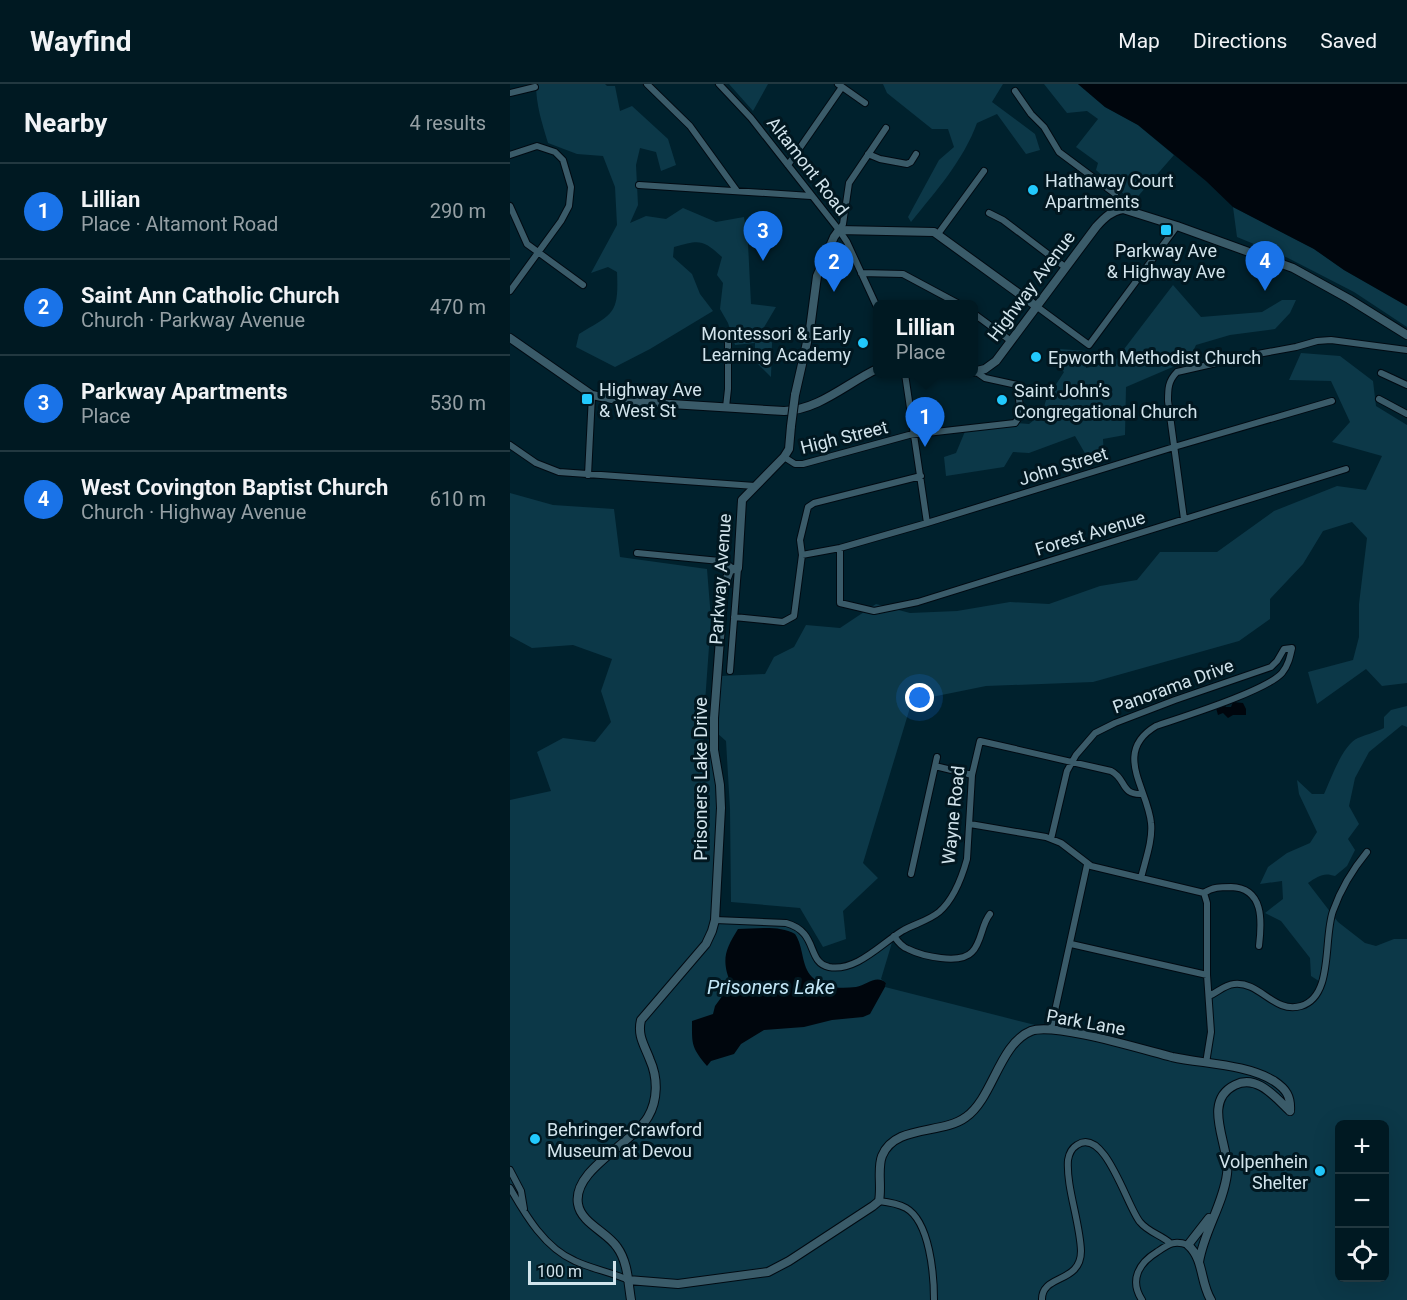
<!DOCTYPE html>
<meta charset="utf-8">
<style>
body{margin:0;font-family:Roboto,sans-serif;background:#0e262f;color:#f1f3f6}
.controls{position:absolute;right:18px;bottom:18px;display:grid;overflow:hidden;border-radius:9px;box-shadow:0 6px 24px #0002}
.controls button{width:54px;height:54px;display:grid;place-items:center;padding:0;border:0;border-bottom:2px solid #223840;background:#001922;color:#f1f3f6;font:30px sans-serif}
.scale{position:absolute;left:18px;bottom:15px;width:88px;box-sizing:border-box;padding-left:6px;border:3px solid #d2e4ec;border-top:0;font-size:16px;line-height:21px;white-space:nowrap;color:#d2e4ec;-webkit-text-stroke:4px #011720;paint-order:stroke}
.you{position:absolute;left:410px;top:614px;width:21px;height:21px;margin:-15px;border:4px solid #fff;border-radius:50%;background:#1a73e8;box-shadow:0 0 0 9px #1a73e833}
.badge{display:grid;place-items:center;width:39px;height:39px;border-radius:50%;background:#1a73e8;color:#fff;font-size:20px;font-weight:700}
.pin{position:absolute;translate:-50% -50px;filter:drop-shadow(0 2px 3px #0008)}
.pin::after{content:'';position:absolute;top:32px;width:21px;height:18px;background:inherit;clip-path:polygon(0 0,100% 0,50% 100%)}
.popup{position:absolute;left:363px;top:216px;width:105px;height:78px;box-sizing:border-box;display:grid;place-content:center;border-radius:9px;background:#001922;filter:drop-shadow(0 2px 4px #0005);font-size:20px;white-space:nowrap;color:#95a0a5}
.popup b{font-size:22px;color:#f1f3f6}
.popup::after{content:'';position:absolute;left:50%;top:100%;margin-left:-12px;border:12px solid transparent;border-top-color:#001922}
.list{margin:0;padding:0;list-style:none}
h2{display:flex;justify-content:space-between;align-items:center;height:78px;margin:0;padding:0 24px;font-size:26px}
h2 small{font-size:20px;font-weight:400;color:#95a0a5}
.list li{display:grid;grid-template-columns:39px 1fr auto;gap:18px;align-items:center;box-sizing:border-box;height:96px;padding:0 24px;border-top:2px solid #223840}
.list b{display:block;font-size:22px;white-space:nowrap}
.list p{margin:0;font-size:20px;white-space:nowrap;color:#95a0a5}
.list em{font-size:20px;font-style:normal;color:#95a0a5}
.icon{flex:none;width:33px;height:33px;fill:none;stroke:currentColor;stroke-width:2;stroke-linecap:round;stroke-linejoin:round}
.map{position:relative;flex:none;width:897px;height:1216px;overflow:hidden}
header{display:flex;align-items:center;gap:36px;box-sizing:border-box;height:84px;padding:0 30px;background:#001922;border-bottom:2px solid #223840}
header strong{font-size:28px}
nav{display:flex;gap:33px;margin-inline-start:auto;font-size:21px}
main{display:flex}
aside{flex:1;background:#001922}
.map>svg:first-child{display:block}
.green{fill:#0c3848;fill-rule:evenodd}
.water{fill:#00060d}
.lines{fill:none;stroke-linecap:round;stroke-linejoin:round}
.street-casing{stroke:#000a12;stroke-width:8}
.secondary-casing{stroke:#000a12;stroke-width:10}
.street{stroke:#3a5b69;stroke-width:6}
.secondary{stroke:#3a5b69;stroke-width:8}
.secondary-bridge-casing{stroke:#000a12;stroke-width:10;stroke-linecap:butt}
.secondary-bridge{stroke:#3a5b69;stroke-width:8}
.poi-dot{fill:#22c9fd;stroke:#011720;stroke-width:2}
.labels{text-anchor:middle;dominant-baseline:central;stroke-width:6;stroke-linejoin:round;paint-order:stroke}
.street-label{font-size:18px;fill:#d2e4ec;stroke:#011720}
.poi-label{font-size:18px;fill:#d2e4ec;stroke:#011720;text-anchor:start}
.water-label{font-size:20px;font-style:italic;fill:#c2e6f6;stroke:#011720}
</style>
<header>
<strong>Wayfind</strong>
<nav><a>Map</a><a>Directions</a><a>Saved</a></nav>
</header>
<main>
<aside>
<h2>Nearby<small>4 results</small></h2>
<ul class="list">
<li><span class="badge">1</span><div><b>Lillian</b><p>Place · Altamont Road</p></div><em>290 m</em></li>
<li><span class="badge">2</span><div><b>Saint Ann Catholic Church</b><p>Church · Parkway Avenue</p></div><em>470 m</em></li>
<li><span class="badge">3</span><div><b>Parkway Apartments</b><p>Place</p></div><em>530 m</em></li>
<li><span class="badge">4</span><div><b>West Covington Baptist Church</b><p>Church · Highway Avenue</p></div><em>610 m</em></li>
</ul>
</aside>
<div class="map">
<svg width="897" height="1216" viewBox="0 0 897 1216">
<rect width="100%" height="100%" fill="#00212d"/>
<!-- green -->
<path class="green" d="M26,0H95L97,2H105L110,27L122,22L158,55L166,81L151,87L146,68L130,64L126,81L128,121L120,139L136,132L156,135L173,124L206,138L234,133L238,159L241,220L266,223L253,245L262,259L261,293L245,277V259L225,261L218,239L210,225L213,199L207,191L212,173C192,155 190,156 164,163L163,173L182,190L190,210L203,227L140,265L105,283L66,263L69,250C103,229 109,231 107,188L98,183L81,189L107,141L105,103L93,72L67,70L38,59C32,39 26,21 26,0Z
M219,0H258L243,27Z
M373,0H493L482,18L525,50L530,66L516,70L487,30L467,39C453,77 426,107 401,138L398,133L429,76L444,63L438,45H422L377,9Z
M534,0H568L595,23L628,41L664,71L623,118L586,86L588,79L566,63L588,35L577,27L557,29Z
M723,123L804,165L834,186L897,222V243L844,208L778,174L727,153Z
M663,201L691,233L752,228L772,216H786L780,229L765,245L720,251L686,261L679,276L616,303L615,351L593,355L594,374L580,378L565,352L519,369L503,368L494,383L436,392L434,373L446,369L456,345L505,339L519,340L532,330L536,316L554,288L545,279L550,265L576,267V284L605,277Z
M791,269L830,272L863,297L866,322L897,341V599L872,602L856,585L807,620L798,588L843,576L849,553V520L857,454L842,438L813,447L793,480L760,515V535L729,557L583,598L476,602L402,617L353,779L368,794L333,827L336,855L313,863L290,824L221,818L220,725L216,657L207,649L210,592L255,590L264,573L284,563L296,541L330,544L366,520L400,529L447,527L500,518L539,520L590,502L627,496L650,468H707L764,427L827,402L856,406L872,372L822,358L840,338L821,297L779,296Z
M0,409L43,421L104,425L110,473L197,485L201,535L194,632L193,675L206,672L210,701L205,836L287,842L302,866L315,881L336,882L384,852L371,895L376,899L375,903L541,945L696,979L700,957L699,912L714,903L734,900L777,923L796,920L812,899L801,892L800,874L771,837L755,829L773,815L772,797L750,800L758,783L777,769L800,759L807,748L789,710L787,696L802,710H814C821,695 833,660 848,654C857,650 864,649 874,644V633L881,626L897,622V643L892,641L859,668L845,694L839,722L849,740L838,755L845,766L837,782L825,792C814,788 808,792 798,799L828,838L855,859L866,862L884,855H897V1216H0V716L41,707L27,668L53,654L85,658L101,638L91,607L102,575L63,561L22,564L0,552ZM830,1040H874V1194H830Z"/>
<!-- water -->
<path class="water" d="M568,0H897V222L834,186L804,165L723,123L696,97L628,41L595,23Z
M723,618L733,619L736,625V631H723L718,634L713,629L708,631L706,624L713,619L716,623H721Z
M228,845C246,845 269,841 285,850C294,863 291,882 302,893C313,904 330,905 346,903C357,901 366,890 376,899L375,903L360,930L353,933L322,936L294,943L254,946L231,960L224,970L201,977L197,982C181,963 182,960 182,937L203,930L205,922L221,900C211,876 215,866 228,845Z"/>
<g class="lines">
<!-- street casing -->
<g class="street-casing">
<path id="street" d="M137,0L180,42L227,107
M209,0L241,34L329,146L337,158L367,223
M328,0L355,19
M505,7L521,30L534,43L549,68L604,109L608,117V126
M0,9L25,3
M358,70L370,75L397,80L401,78L406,70
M0,71L27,62L45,68L53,76L61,103L59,122L51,137L0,207
M278,81L332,3
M129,101L301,112
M0,122L17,160L73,201
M479,129L493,136L555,183
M329,146L333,140L339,99L376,44
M428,150L474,87
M351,189L393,190L449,220
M526,222L579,261L667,142
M463,229L501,257
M871,289L897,301
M395,290L417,439
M869,315L897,330
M216,323L218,305V249
M0,361L26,379L49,388L245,402
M274,373L285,380H293L399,351L505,339L511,330L507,301L475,294L465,287
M78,391L82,311
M674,435L658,317C658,305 658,297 667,288L737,272L786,263L807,257L821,256L897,266
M330,464V519L364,527L408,518L836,385
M127,469L210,477L216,479L222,484
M292,471L330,464L417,439L664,363L822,317
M224,533L273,538L284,532L292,471L290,456L298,423L304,419L411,392
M220,587L228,484
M425,682L462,691
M460,740L536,753L551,759L581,782L694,809
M541,755L557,687L566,671L585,649L605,639L665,616L761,583L767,577L774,565L782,564C780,573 778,582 772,589C756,607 672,633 646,642C602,668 638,705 641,739C643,756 635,777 631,794
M401,790L427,673
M694,809L697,819V891L701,948L696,979
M694,809C702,803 711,803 721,803C754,804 752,837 749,862
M205,836L276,839C309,848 296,878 319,883C346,888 371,860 392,847C404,840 418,837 429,828C443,816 452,793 457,775L462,691L470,657L601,687C617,695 610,711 632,710
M384,852C388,858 392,863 398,865C412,872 450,881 462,868C472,858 471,841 480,830
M561,860L697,891
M699,912C708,908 714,901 724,900C750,897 764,930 791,922C824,912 813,855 823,827C830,807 843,785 857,768
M541,945L577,781
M0,1086L11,1107L14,1125
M0,1104C16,1132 35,1164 65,1177C82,1185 101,1188 118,1196
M369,1117C378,1118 387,1119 396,1124C420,1138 424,1191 424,1216
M532,1216C531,1190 571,1200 571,1167C570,1138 556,1103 558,1076C559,1070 562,1064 567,1061C595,1042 617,1123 630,1138C638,1148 651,1151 660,1159
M632,1216C619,1196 629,1179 647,1168C659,1160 664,1156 678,1161"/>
</g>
<!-- secondary casing -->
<g class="secondary-casing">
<path id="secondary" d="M0,254L82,311L112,317L274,327C309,326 337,299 367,285
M463,288L475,285L486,277L586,143C594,134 601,127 613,125L667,142L783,184L839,215L897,251
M285,311L300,245L307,192L324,153L329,146L424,148L526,222
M699,1134L678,1161C694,1175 690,1198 701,1216
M689,1178C694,1147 713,1121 717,1090C721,1063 690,1018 725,1001C747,990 765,1013 780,1027
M118,1196L168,1200L258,1188L279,1177L363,1122L369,1117C372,1102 367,1085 372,1072C385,1040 432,1051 456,1033C483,1014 489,960 521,947C544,938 634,966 662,973C694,980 736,980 764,997C776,1005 781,1012 780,1027
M121,1216C118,1198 118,1178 107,1163C97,1148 71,1139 68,1120C62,1086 122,1060 138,1033C148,1016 148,994 140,976C135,962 127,952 131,936L196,860L202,847L205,836L211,724L210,701L204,666V634L214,502L220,486L228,484L232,416L274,373L279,365L281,342"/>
</g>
<!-- street -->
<use href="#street" class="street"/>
<!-- secondary -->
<use href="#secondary" class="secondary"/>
<!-- secondary-bridge casing -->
<g class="secondary-bridge-casing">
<path id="secondary-bridge" d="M281,342L285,311"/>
</g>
<!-- secondary-bridge -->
<use href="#secondary-bridge" class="secondary-bridge"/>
</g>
<!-- markers -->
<g class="poi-dot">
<circle cx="523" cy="106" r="6"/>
<rect x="650" y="140" width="12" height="12" rx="3"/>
<circle cx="353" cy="259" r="6"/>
<circle cx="526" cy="273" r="6"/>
<rect x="71" y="309" width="12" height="12" rx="3"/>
<circle cx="492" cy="316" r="6"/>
<circle cx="25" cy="1055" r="6"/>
<circle cx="810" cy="1087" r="6"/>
</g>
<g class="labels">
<!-- street labels -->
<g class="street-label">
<text transform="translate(298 82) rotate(52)">Altamont Road</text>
<text transform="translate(521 202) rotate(-53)">Highway Avenue</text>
<text transform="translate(334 353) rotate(-14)">High Street</text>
<text transform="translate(553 382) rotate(-17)">John Street</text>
<text transform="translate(580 449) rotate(-17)">Forest Avenue</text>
<text transform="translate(210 495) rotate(-86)">Parkway Avenue</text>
<text transform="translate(663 602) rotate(-20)">Panorama Drive</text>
<text transform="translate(190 695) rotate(-90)">Prisoners Lake Drive</text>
<text transform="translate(443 731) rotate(-84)">Wayne Road</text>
<text transform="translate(576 938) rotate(10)">Park Lane</text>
</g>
<!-- poi labels -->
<g class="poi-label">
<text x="535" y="96">Hathaway Court<tspan x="535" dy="21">Apartments</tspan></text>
<text x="656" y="166" text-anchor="middle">Parkway Ave<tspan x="656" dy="21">&amp; Highway Ave</tspan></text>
<text x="341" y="249" text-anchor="end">Montessori &amp; Early<tspan x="341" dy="21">Learning Academy</tspan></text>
<text x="538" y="273">Epworth Methodist Church</text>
<text x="89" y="305">Highway Ave<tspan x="89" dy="21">&amp; West St</tspan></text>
<text x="504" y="306">Saint John’s<tspan x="504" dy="21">Congregational Church</tspan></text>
<text x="37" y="1045">Behringer-Crawford<tspan x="37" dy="21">Museum at Devou</tspan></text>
<text x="798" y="1077" text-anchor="end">Volpenhein<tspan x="798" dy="21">Shelter</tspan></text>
</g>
<!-- water labels -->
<g class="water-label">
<text x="261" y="903">Prisoners Lake</text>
</g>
</g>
</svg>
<div class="controls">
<button>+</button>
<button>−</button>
<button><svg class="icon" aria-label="locate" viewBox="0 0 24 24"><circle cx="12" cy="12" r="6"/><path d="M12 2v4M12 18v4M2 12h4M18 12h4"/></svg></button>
</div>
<div class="scale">100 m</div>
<div class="you"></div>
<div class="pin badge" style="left:415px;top:363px">1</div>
<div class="popup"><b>Lillian</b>Place</div>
<div class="pin badge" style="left:324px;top:208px">2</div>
<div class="pin badge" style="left:253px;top:177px">3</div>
<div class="pin badge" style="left:755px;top:207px">4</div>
</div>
</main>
